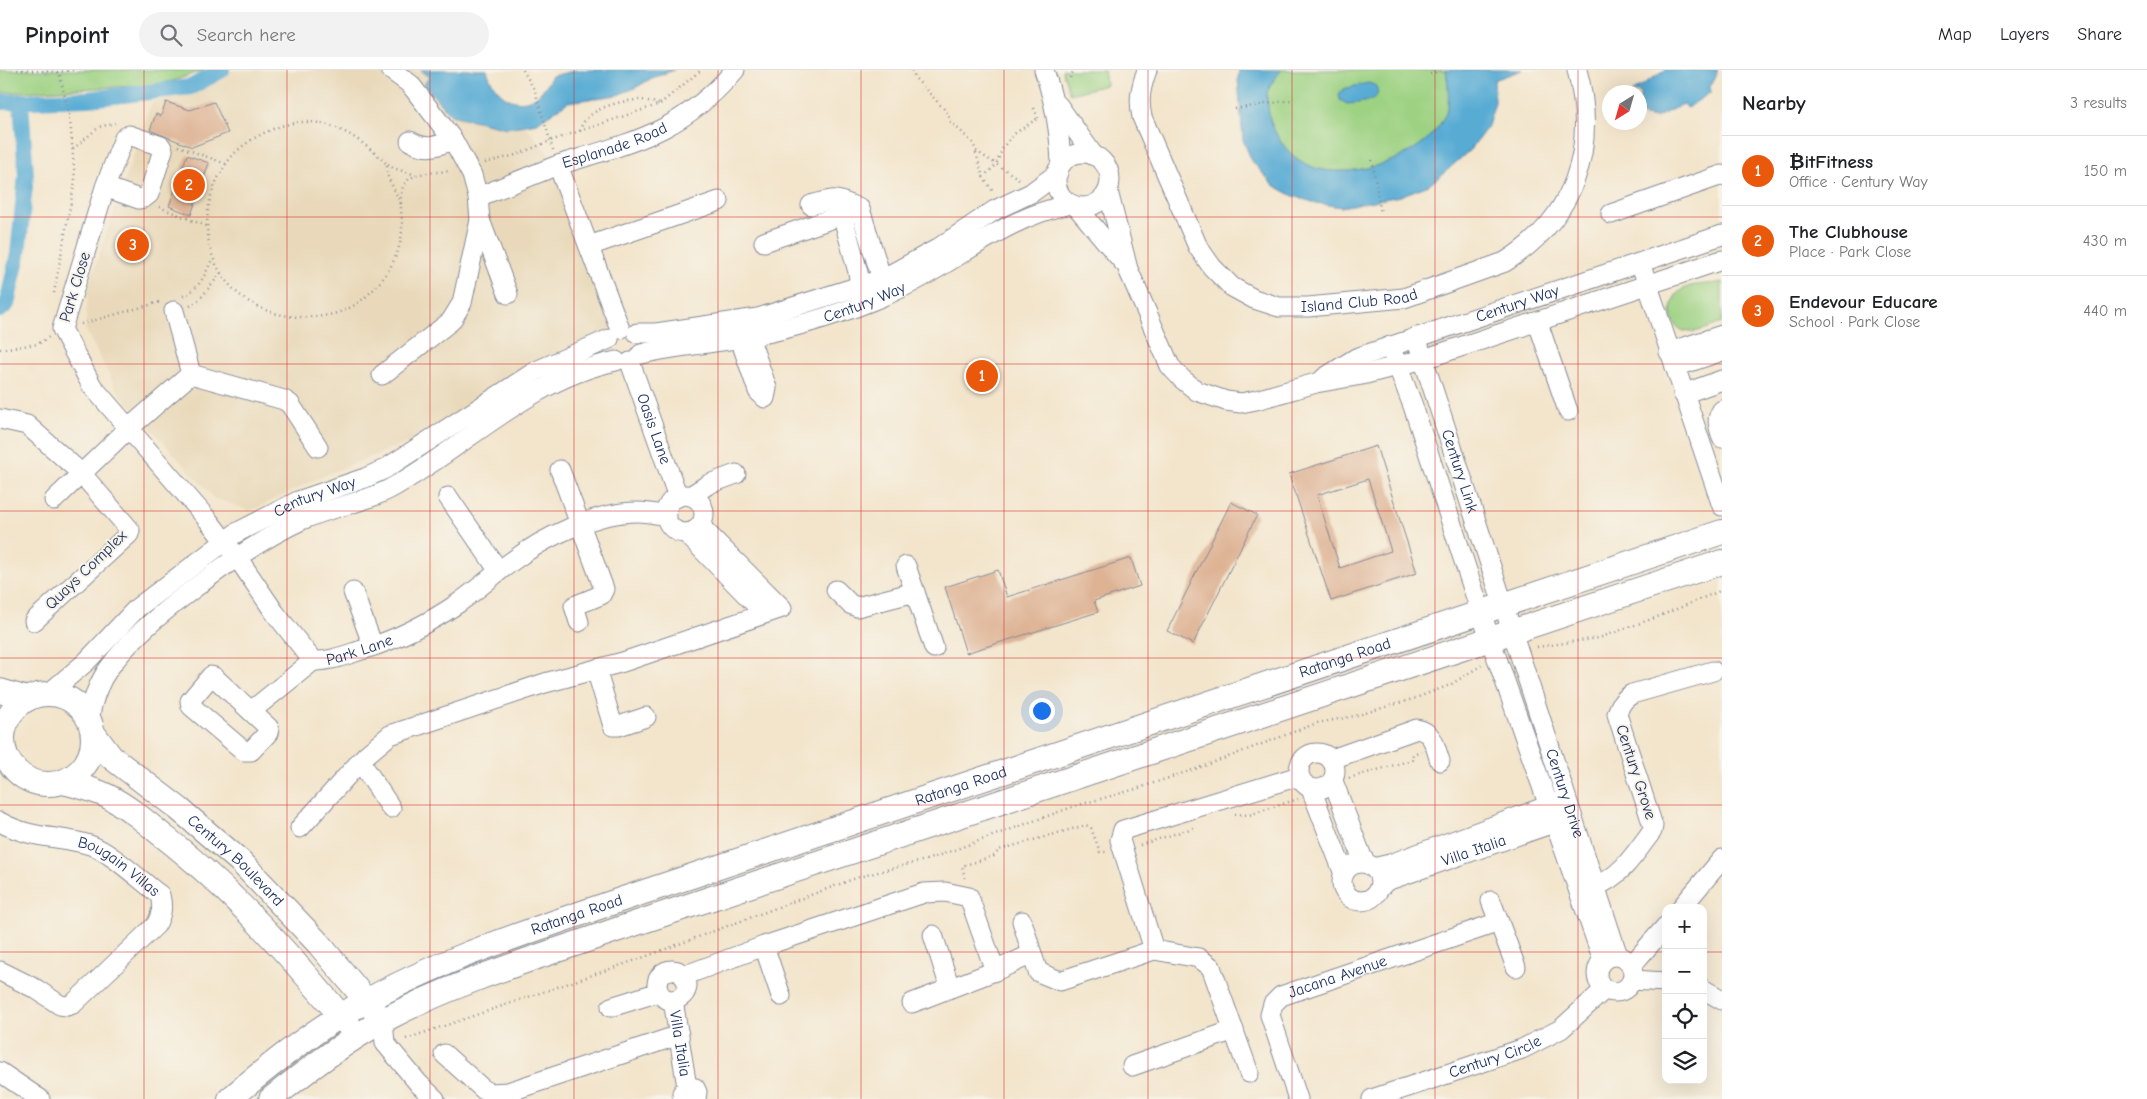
<!DOCTYPE html>
<meta charset="utf-8">
<style>
body{margin:0;font-family:"Comic Neue",sans-serif;background:#f2f2f2;color:#202124}
.controls{position:absolute;right:15px;bottom:15px;display:grid;overflow:hidden;border-radius:10px;box-shadow:0 5px 20px #0002}
.controls button{width:45px;height:45px;display:grid;place-items:center;padding:0;border:0;border-bottom:1px solid #e0e0e0;background:#fff;color:#202124;font:25px sans-serif}
.compass{position:absolute;left:1602px;top:15px;width:45px;height:45px;border-radius:50%;background:#fff;box-shadow:0 5px 20px #0002;rotate:217deg}
.you{position:absolute;left:1041px;top:640px;width:18px;height:18px;margin:-12px;border:4px solid #fff;border-radius:50%;background:#1a73e8;box-shadow:0 0 0 8px #1a73e833}
.badge{display:grid;place-items:center;width:32px;height:32px;border-radius:50%;background:#ea580c;color:#fff;font-size:16px;font-weight:700}
.pin{position:absolute;translate:-50% -50%;border:2px solid #fff;box-shadow:0 1px 5px #0006}
.list{margin:0;padding:0;list-style:none}
h2{display:flex;justify-content:space-between;align-items:center;height:65px;margin:0;padding:0 20px;font-size:21px}
h2 small{font-size:16px;font-weight:400;color:#757577}
.list li{display:grid;grid-template-columns:32px 1fr auto;gap:15px;align-items:center;box-sizing:border-box;height:70px;padding:0 20px;border-top:1px solid #e0e0e0}
.list b{display:block;font-size:19px;white-space:nowrap}
.list p{margin:0;font-size:16px;white-space:nowrap;color:#757577}
.list em{font-size:16px;font-style:normal;color:#757577}
.icon{flex:none;width:28px;height:28px;fill:none;stroke:currentColor;stroke-width:2;stroke-linecap:round;stroke-linejoin:round}
.map{position:relative;flex:none;width:1722px;height:1029px;overflow:hidden}
header{display:flex;align-items:center;gap:30px;box-sizing:border-box;height:70px;padding:0 25px;background:#fff;border-bottom:1px solid #e0e0e0}
header strong{font-size:24px}
nav{display:flex;gap:28px;margin-inline-start:auto;font-size:18px}
.search{width:350px;height:45px;background:#f2f2f2;display:flex;align-items:center;gap:12px;box-sizing:border-box;padding:0 18px;border-radius:28px;color:#757577;font-size:19px}
main{display:flex}
aside{flex:1;background:#fff}
.map>svg:first-child{display:block}
.built{fill:#e9d9ba}
.green{fill:#9ed283;stroke:#5c8070}
.water{fill:#58acd4;stroke:#3a6e99}
.lines{fill:none;stroke-linecap:round;stroke-linejoin:round}
.canal{stroke:#58acd4;stroke-width:16}
.building{fill:#deb394;fill-rule:evenodd}
.minor-casing{stroke:#878a95;stroke-width:21}
.major-casing{stroke:#878a95;stroke-width:26}
.path{stroke:#878a95;stroke-width:2.5;stroke-dasharray:1 4;stroke-linecap:butt}
.minor{stroke:#fff;stroke-width:19}
.major{stroke:#fff;stroke-width:24}
.grid{fill:none;stroke:#d62828;stroke-width:1;stroke-opacity:0.55}
.labels{text-anchor:middle;dominant-baseline:central;stroke-width:4;stroke-linejoin:round;paint-order:stroke}
.street-label{font-size:16px;fill:#1b2f5e;stroke:#f7f3e8}
</style>
<header>
<strong>Pinpoint</strong>
<div class="search"><svg class="icon" aria-label="search" viewBox="0 0 24 24"><circle cx="10" cy="10" r="6"/><path d="M15 15l6 6"/></svg>Search here</div>
<nav><a>Map</a><a>Layers</a><a>Share</a></nav>
</header>
<main>
<div class="map">
<svg width="1722" height="1029" viewBox="0 0 1722 1029">
<rect width="100%" height="100%" fill="#f7f3e8"/>
<filter id="ink" filterUnits="userSpaceOnUse"><feTurbulence type="fractalNoise" baseFrequency=".02" numOctaves="2"/><feDisplacementMap in="SourceGraphic" scale="10" xChannelSelector="R" yChannelSelector="G"/><feConvolveMatrix kernelMatrix="1 2 1 2 8 2 1 2 1" color-interpolation-filters="sRGB"/></filter>
<filter id="wash" filterUnits="userSpaceOnUse"><feTurbulence type="fractalNoise" baseFrequency=".0096" numOctaves="4" result="noise"/><feDisplacementMap in="SourceGraphic" scale="20" xChannelSelector="R" yChannelSelector="G"/><feGaussianBlur stdDeviation="1.12" result="paint"/><feColorMatrix in="noise" values="0 0 0 0 0 0 0 0 0 0 0 0 0 0 0 0 0 1.4 0 .05"/><feComposite in="paint" operator="in"/></filter>
<g filter="url(#wash)">
<rect width="100%" height="100%" fill="#f3e5cc"/>
<!-- built -->
<path class="built" d="M231,0H421L430,7L451,45L507,58L525,56L558,95L620,259L597,264L530,296L422,367L332,402L250,441L214,428L118,322L85,259L89,214L152,32L195,21Z"/>
<!-- green -->
<path class="green" d="M0,0H204L176,10L153,15L0,23Z
M1062,0H1104L1106,15L1070,24Z
M1281,0H1446C1448,15 1451,31 1445,45C1428,85 1363,107 1323,100C1294,95 1271,67 1268,38C1268,34 1266,27 1267,23C1269,16 1277,6 1281,0Z
M1722,212V253C1711,256 1695,265 1684,261C1666,254 1668,227 1683,219C1694,213 1710,215 1722,212Z"/>
<!-- water -->
<path class="water" d="M421,0H487C492,20 512,40 534,28C542,23 547,14 552,6L577,0H674L652,8L635,18L617,25L568,32L537,53L507,58L451,45L424,15L429,7Z
M1239,0H1281C1277,6 1269,16 1267,23C1266,27 1268,34 1268,38C1271,67 1294,95 1323,100C1363,107 1428,85 1445,45C1451,31 1448,15 1446,0H1522L1494,10L1495,32L1488,56L1470,80L1444,103L1429,115L1400,126L1341,137L1316,133L1293,126L1273,115L1252,91L1243,70L1238,9Z
M1665,0H1718L1710,17L1711,22L1687,38L1685,34L1681,35L1655,48L1640,45V22H1632Z
M1368,13L1375,15C1386,32 1359,33 1347,34L1340,30L1339,24L1343,19Z"/>
<g class="lines">
<!-- canal -->
<path class="canal" d="M0,32L88,29L191,17L222,0
M0,240L7,234L18,184L26,105L21,32"/>
</g>
<g id="blocks">
<!-- building -->
<path class="building" d="M166,32L190,40L214,32L228,63L192,77L150,60L156,44L161,46Z
M187,85L209,93L191,145L169,136Z
M1376,376L1417,503L1331,531L1289,404ZM1368,409L1391,481L1340,498L1317,425Z
M1231,432L1257,445L1193,574L1167,561Z
M1131,488L1140,516L1094,531L1098,542L966,583L945,517L998,500L1007,527Z"/>
</g>
</g>
<g filter="url(#ink)">
<use href="#blocks" fill-opacity="0" stroke="#878a95" stroke-width="1"/>
<g class="lines">
<!-- minor casing -->
<g class="minor-casing">
<g id="minor">
<path d="M1044,0C1055,32 1060,61 1061,95"/>
<path id="s1" d="M1147,0C1141,17 1138,29 1142,47L1198,177L1212,197L1232,217L1254,229L1279,237H1308L1404,228L1505,192C1575,148 1598,78 1577,0"/>
<path d="M1058,35L1094,86"/>
<path d="M410,71C426,81 437,76 453,70"/>
<circle cx="1083" cy="110" r="27"/>
<path d="M105,117L139,129L144,128L149,124L163,80L161,76L129,65L124,68L105,117L62,259L92,316L208,450L237,487L275,543L313,591"/>
<path d="M1108,121L1128,199L1170,296L1182,309L1197,321L1226,331L1241,333L1256,330L1316,313L1362,305L1424,289L1722,190"/>
<path d="M478,127L558,95"/>
<path d="M846,133L842,144L858,202L862,229"/>
<path d="M811,135C839,127 834,128 860,139L885,219"/>
<path d="M1076,136L1123,192"/>
<path d="M1611,144L1722,105"/>
<path d="M480,150L508,224"/>
<path d="M764,172L854,141"/>
<path d="M589,176L719,131"/>
<path d="M1644,204L1722,436"/>
<path d="M174,241L191,304"/>
<path d="M1538,253L1568,341"/>
<path id="s2" d="M620,259L558,95C633,72 681,63 735,0"/>
<path d="M637,263H656L758,248L882,209L937,179L995,140L1031,123L1058,103"/>
<path id="s3" d="M1416,267L1618,886"/>
<path d="M740,269L758,321L765,328L767,318L749,267"/>
<path d="M1390,276L1413,336L1481,543L1603,890"/>
<path d="M1669,282L1722,265"/>
<path id="s4" d="M641,284C674,276 709,274 742,268C791,259 842,244 888,224C952,197 1000,148 1071,134"/>
<path id="s5" d="M630,292L678,427"/>
<path d="M1675,297L1722,281"/>
<path d="M382,305L451,251L462,233L480,150L478,127L472,105L453,70L410,14L391,0"/>
<path id="s6" d="M1324,308L1356,288L1722,165"/>
<path d="M1683,324L1722,310"/>
<path d="M1722,340C1715,350 1719,357 1722,368"/>
<path d="M0,349L27,355L81,403L130,460L129,464L34,551"/>
<path d="M560,400L604,519L601,525L574,536L579,552"/>
<circle cx="685" cy="444" r="19"/>
<path d="M690,426L709,414L736,404"/>
<path d="M448,427L499,501"/>
<path d="M54,430L128,359L191,304L284,330L290,334L318,377"/>
<path d="M686,463L764,543"/>
<path d="M906,496L934,578"/>
<path d="M836,520L850,534L857,537L915,522"/>
<path d="M353,522L373,576"/>
<path id="s7" d="M313,591C330,592 348,584 365,579C397,569 429,553 457,534C476,521 492,506 511,492C543,468 595,442 637,442C647,442 657,444 667,446"/>
<path d="M596,599L613,656H619L646,647"/>
<path d="M211,606L214,607L269,658L268,663L251,681H244L191,636L190,631Z"/>
<path id="s8" d="M48,624L86,592L137,538L236,463L298,431L365,408L385,399L536,301L609,269"/>
<path d="M251,641L313,591"/>
<path d="M89,650C92,631 98,613 109,598C131,568 159,545 188,523C224,495 261,469 302,450C332,436 366,433 395,416C469,374 530,309 616,291"/>
<circle cx="1317" cy="701" r="18"/>
<path d="M1332,689L1417,659C1434,662 1435,677 1440,691"/>
<path d="M360,691L391,738"/>
<path d="M1333,711L1362,787L1367,794"/>
<path d="M1311,719L1344,804"/>
<path id="s9" d="M0,752C33,770 58,765 90,775C111,782 141,811 160,825C163,837 162,844 156,855L73,934L67,936L60,935L36,919L0,901"/>
<path d="M300,758L366,685L390,665L545,613L623,592L782,538L700,456"/>
<circle cx="1361" cy="812" r="19"/>
<path d="M1373,798L1390,794L1558,732"/>
<path d="M1596,816C1621,807 1637,781 1652,761L1653,756L1617,644C1620,634 1624,629 1632,624L1713,601"/>
<path id="s10" d="M1378,820L1386,811L1392,809L1565,749"/>
<path d="M1491,831L1516,897"/>
<path d="M1681,838L1722,789"/>
<path d="M1022,851L1032,884"/>
<path d="M933,865L950,918"/>
<path d="M764,876L781,926"/>
<path d="M1154,880L1199,888L1211,897L1249,1003"/>
<circle cx="1615" cy="904" r="18"/>
<path d="M1631,896L1666,856"/>
<circle cx="672" cy="915" r="15"/>
<path d="M683,906L764,876L924,823L945,822L969,827L995,901L1032,884L1038,902L1060,911L1154,880L1120,770L1123,760L1299,706"/>
<path d="M1632,910L1666,912"/>
<path d="M1703,919L1722,930"/>
<path id="s11" d="M673,930L687,1017L682,1023L683,1029"/>
<path d="M912,933L995,901"/>
<path d="M611,937L659,922"/>
<path d="M383,951L385,973L419,1014L435,1029"/>
<path d="M444,984L484,1020L491,1023L508,1022L679,965"/>
<path d="M1132,996L1234,960"/>
<path d="M0,1002L40,1029"/>
<path d="M687,1017L695,1018L697,1022L696,1029"/>
<path id="s12" d="M1298,1029L1270,945L1273,934L1281,926L1499,852"/>
<path id="s13" d="M1372,1029L1522,979L1561,959L1605,919"/>
</g>
</g>
<!-- major casing -->
<g class="major-casing">
<g id="major">
<path d="M0,621L27,629"/>
<circle cx="48" cy="669" r="45"/>
<path id="s14" d="M93,663L111,687L179,739L241,792L318,873L375,941"/>
<path d="M63,712C78,716 93,719 107,726C127,736 145,751 162,765C233,820 293,889 350,957"/>
<path id="s15" d="M230,1029C265,999 302,969 342,945C426,894 521,864 614,832L1722,462"/>
<path d="M271,1029C307,1000 344,972 384,950C459,910 542,886 622,858L1722,492"/>
</g>
</g>
<!-- path -->
<path class="path" d="M17,0L59,2L73,0
M523,0L535,21L553,80
M912,0L915,8L946,41L951,52L973,73L976,81L1019,109
M1430,4L1443,0
M1070,8L1074,0
M1034,38L1038,48
M1235,39L1291,30
M580,61C584,39 621,30 640,30C646,30 653,32 659,34
M178,76L226,94
M73,79L99,57L115,53
M976,83L983,107L994,123
M1372,90L1381,144
M485,93L516,85L550,71L660,34L701,0
M388,94L393,98L416,105
M983,107L996,95L1003,77L1014,64L1038,48
M401,134L387,105V94C353,62 320,40 273,59C258,65 243,74 232,86C180,151 213,242 299,247C317,248 338,245 353,236C379,220 401,189 402,159C403,144 396,122 407,111C417,101 437,103 450,101
M159,137L206,156
M54,223L75,110L70,49L59,2
M183,226C200,219 205,204 213,188
M190,236L199,230L221,203
M81,254L160,232
M0,279L38,274L49,267
M1537,577L1599,568L1660,546L1722,520
M1349,708L1412,690L1413,684L1421,681
M1235,744L1249,745L1298,729
M1140,775L1196,757
M965,808L962,796L994,786L999,780L1086,755L1091,758L1100,782H1106
M406,969L639,889L859,807L929,789L1075,736L1136,719L1207,695L1317,653L1355,646L1413,629L1450,615L1482,595"/>
<!-- minor -->
<use href="#minor" class="minor"/>
<!-- major -->
<use href="#major" class="major"/>
</g>
</g>
<!-- grid -->
<path class="grid" d="M144,0V1029M287,0V1029M430,0V1029M574,0V1029M718,0V1029M861,0V1029M1004,0V1029M1148,0V1029M1292,0V1029M1435,0V1029M1578,0V1029M0,147H1722M0,294H1722M0,441H1722M0,588H1722M0,735H1722M0,882H1666M1703,882H1722"/>
<g class="labels">
<!-- street labels -->
<g class="street-label">
<text stroke="none"><textPath href="#s2" startOffset="235">Esplanade Road</textPath></text>
<text transform="translate(75 217) rotate(-73)">Park Close</text>
<text stroke="none"><textPath href="#s1" startOffset="374">Island Club Road</textPath></text>
<text stroke="none"><textPath href="#s4" startOffset="230">Century Way</textPath></text>
<text stroke="none"><textPath href="#s6" startOffset="208">Century Way</textPath></text>
<text stroke="none"><textPath href="#s5" startOffset="71">Oasis Lane</textPath></text>
<text stroke="none"><textPath href="#s3" startOffset="141">Century Link</textPath></text>
<text stroke="none"><textPath href="#s8" startOffset="335">Century Way</textPath></text>
<text transform="translate(86 500) rotate(-44)">Quays Complex</text>
<text stroke="none"><textPath href="#s7" startOffset="48">Park Lane</textPath></text>
<text stroke="none"><textPath href="#s15" startOffset="1206">Ratanga Road</textPath></text>
<text transform="translate(1636 702) rotate(72)">Century Grove</text>
<text stroke="none"><textPath href="#s15" startOffset="801">Ratanga Road</textPath></text>
<text stroke="none"><textPath href="#s3" startOffset="480">Century Drive</textPath></text>
<text stroke="none"><textPath href="#s10" startOffset="105">Villa Italia</textPath></text>
<text stroke="none"><textPath href="#s14" startOffset="192">Century Boulevard</textPath></text>
<text stroke="none"><textPath href="#s9" startOffset="129">Bougain Villas</textPath></text>
<text stroke="none"><textPath href="#s15" startOffset="396">Ratanga Road</textPath></text>
<text stroke="none"><textPath href="#s12" startOffset="171">Jacana Avenue</textPath></text>
<text stroke="none"><textPath href="#s11" startOffset="44">Villa Italia</textPath></text>
<text stroke="none"><textPath href="#s13" startOffset="130">Century Circle</textPath></text>
</g>
</g>
</svg>
<div class="controls">
<button>+</button>
<button>−</button>
<button><svg class="icon" aria-label="locate" viewBox="0 0 24 24"><circle cx="12" cy="12" r="6"/><path d="M12 2v4M12 18v4M2 12h4M18 12h4"/></svg></button>
<button><svg class="icon" aria-label="layers" viewBox="0 0 24 24"><path d="M12 4l9 5-9 5-9-5zM3 14l9 5 9-5"/></svg></button>
</div>
<svg class="compass" viewBox="-18 -18 36 36"><path d="M0-13l5 13h-10z" fill="#e53935"/><path d="M0 13l5-13h-10z" fill="#757577"/></svg>
<div class="you"></div>
<div class="pin badge" style="left:982px;top:306px">1</div>
<div class="pin badge" style="left:189px;top:115px">2</div>
<div class="pin badge" style="left:133px;top:175px">3</div>
</div>
<aside>
<h2>Nearby<small>3 results</small></h2>
<ul class="list">
<li><span class="badge">1</span><div><b>₿itFitness</b><p>Office · Century Way</p></div><em>150 m</em></li>
<li><span class="badge">2</span><div><b>The Clubhouse</b><p>Place · Park Close</p></div><em>430 m</em></li>
<li><span class="badge">3</span><div><b>Endevour Educare</b><p>School · Park Close</p></div><em>440 m</em></li>
</ul>
</aside>
</main>
